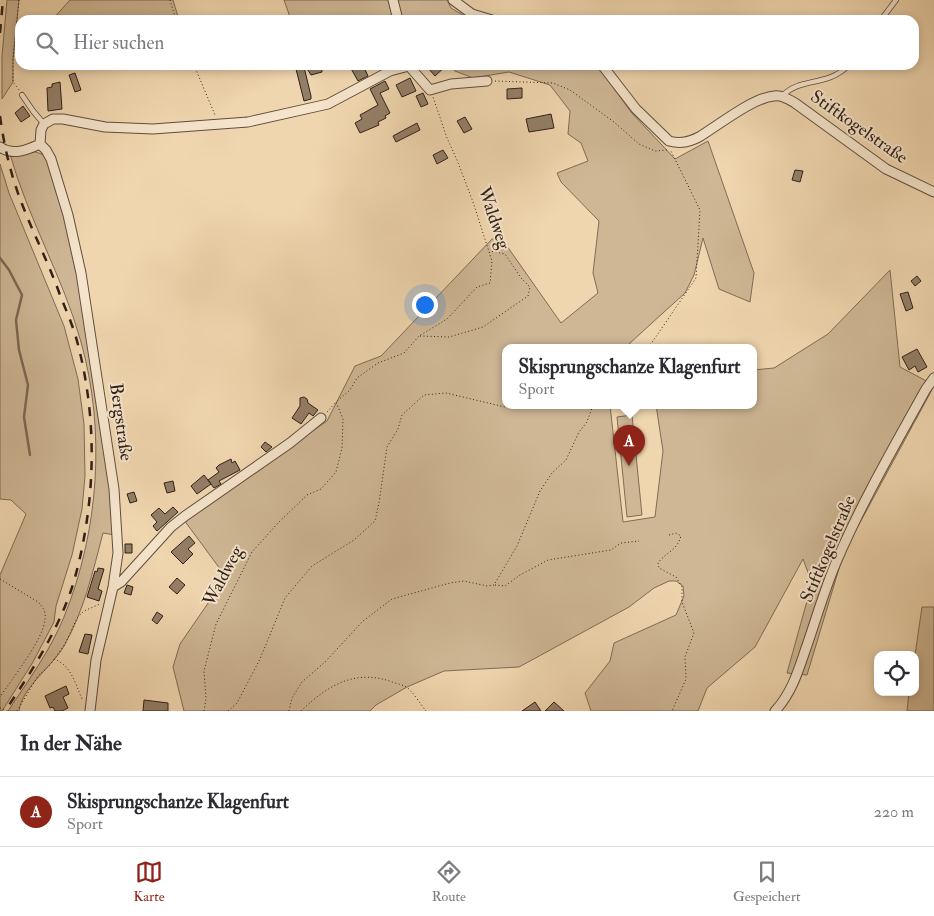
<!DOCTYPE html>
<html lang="de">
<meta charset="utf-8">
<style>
body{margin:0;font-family:"IM FELL Double Pica",serif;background:#f7f7f7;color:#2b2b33}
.controls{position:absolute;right:15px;bottom:15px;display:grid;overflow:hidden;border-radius:10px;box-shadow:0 2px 8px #0003}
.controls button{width:45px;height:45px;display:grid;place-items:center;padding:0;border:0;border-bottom:1px solid #e1e1e2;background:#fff;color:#2b2b33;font:25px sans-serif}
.you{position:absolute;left:424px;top:304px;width:18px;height:18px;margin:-12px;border:4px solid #fff;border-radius:50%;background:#1a73e8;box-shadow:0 0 0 8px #1a73e833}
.badge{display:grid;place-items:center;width:32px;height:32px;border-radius:50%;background:#8f2418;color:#fff;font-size:16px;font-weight:700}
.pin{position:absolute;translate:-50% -41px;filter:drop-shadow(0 1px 2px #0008)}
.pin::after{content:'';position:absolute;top:26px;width:18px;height:15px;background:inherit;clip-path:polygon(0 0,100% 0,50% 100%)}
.popup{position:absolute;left:502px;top:344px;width:255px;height:65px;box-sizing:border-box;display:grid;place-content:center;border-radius:10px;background:#fff;filter:drop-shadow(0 1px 4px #0005);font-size:16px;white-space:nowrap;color:#7c7c81}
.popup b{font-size:19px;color:#2b2b33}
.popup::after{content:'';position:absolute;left:50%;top:100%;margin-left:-10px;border:10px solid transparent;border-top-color:#fff}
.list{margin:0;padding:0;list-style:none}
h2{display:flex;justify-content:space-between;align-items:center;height:65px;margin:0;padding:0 20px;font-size:21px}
h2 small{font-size:16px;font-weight:400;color:#7c7c81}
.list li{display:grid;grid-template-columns:32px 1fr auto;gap:15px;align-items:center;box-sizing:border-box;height:70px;padding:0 20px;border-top:1px solid #e1e1e2}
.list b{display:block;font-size:19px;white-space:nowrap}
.list p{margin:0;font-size:16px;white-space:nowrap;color:#7c7c81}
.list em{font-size:16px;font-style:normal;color:#7c7c81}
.icon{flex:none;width:28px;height:28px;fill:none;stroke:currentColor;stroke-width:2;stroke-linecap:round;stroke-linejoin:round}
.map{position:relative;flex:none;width:934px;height:711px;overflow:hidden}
.search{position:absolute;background:#fff;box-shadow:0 2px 8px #0003;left:15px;right:15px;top:15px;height:55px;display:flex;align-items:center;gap:12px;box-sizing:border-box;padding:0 18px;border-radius:15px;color:#7c7c81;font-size:19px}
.sheet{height:135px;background:#fff}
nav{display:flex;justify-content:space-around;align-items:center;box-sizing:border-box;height:70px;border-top:1px solid #e1e1e2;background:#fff;font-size:14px;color:#7c7c81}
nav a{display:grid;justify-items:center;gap:2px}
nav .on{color:#8f2418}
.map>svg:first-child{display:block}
.green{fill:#cfb795;stroke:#7f6c56}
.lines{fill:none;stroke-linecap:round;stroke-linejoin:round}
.stream{stroke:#7b6854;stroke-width:2.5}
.building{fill:#937f67;stroke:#2f2018}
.service-casing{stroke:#5f4e3e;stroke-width:6}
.minor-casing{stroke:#5f4e3e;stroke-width:11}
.path{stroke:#2f2018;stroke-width:1;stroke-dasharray:1 2.5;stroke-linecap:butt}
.service{stroke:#f5e4cb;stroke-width:4.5}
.minor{stroke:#f5e4cb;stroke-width:9}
.rail{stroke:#2f2018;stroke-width:2.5;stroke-dasharray:9 9;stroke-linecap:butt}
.labels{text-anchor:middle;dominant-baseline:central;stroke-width:4;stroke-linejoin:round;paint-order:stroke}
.street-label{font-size:18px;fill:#2f2018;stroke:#f5e4cb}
</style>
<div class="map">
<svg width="934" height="711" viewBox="0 0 934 711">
<rect width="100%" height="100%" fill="#f0d6af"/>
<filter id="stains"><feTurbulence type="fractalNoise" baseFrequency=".004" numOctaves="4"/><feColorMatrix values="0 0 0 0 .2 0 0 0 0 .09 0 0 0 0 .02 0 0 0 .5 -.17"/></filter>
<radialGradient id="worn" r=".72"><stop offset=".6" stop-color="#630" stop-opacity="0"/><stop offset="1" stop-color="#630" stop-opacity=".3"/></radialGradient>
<!-- green -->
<path class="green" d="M7,0H19L13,59V82L2,99V56Z
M70,0H173L179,20H52Z
M284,0H447L451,8L471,20H291Z
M449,65H597L631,112L675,159L708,141L754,273L750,302L719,289L703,238L694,275L685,293L630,343L628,347H505V405H610L623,522L655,517L663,451L656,405H753V370L774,368L828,334L890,270L900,367L934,385V386L844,552L807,675L787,673L812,583L803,559L755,647L707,688L698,711H591L585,693L610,661L614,643L676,615L684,596L683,586L676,581H669L654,588L629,607L519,667L444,671L407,687L376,705L370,711H184L173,667L180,644L226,577L184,520L327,421L355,366L381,356L492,239H502L561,323L598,293L593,273L599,221L561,182L557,173L588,161L581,143L568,134L570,111L550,85L509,72L473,78L455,71Z
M36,152L44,155L49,163L64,212L78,271L111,489L115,535L103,533C93,571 84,611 64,646C53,666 22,687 19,711H8C28,681 50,651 64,617C99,531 106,431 81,342C63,277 28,219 10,154Z
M0,164L9,193L64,326L78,379L84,424L85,476L82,509L72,555L56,606L54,622L33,662L2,711H0V575L26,514L11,500L0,499Z
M632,415L642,515L627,517L617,417Z
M922,607H934V711H907L909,692H915V655Z"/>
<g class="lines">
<!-- stream -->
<path class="stream" d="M0,258L9,270L22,295L16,320L19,350L28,385L24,417L30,455"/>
</g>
<!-- building -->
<path class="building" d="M312,65H321L322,72L311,75L306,67Z
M349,65H363L368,76L358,81Z
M431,65H447L435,76L428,68Z
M304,67L311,96V99L304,101L296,69Z
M75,73L81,90L75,92L69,75Z
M410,78L416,91L402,97L396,85Z
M385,81L389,89L380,93L390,113L385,116L386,118L378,122L379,125L360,133L355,123L362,119L360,115L378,105L370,89Z
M60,82L62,109L48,111L47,88L52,87V84Z
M522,88V98L507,99V89Z
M423,93L428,104L421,107L416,96Z
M23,106L30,116L21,122L15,113Z
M551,114L554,128L529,132L526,119Z
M465,117L472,129L464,133L457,121Z
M417,123L420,130L396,142L393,136Z
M443,150L448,158L437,164L433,155Z
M795,170L803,171L800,182L792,180Z
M917,276L921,281L915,286L911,281Z
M908,292L913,308L906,311L900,294Z
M917,349L927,367L918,372L915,366L909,370L902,357Z
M304,397L307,399L308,403L318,410L313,416L309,413L301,424L292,418L300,406V398Z
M265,442L272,447L266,452L261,447Z
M231,459L232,463L235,461L240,470L219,481L221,484L214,488L208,480L219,472L216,468L219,465Z
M204,475L211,484L197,494L191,486Z
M173,481L175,491L167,493L164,483Z
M134,492L137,501L130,503L127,494Z
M173,507L178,512L157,531L153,526L157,522L151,515L159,508L165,514Z
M189,536L195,543L188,549L193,554L183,564L171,552Z
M125,544H132V553H125Z
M98,568L104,569L98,589L102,591L99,601L87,597L95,571L97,572Z
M177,578L185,585L177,594L169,587Z
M127,585L133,587L131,595L124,593Z
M157,612L163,616L157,624L152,620Z
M85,634L92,635L88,654L79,652Z
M66,686L69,694L63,697L68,708L62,711H55L53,707L50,708L45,696Z
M144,700L168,703V711H143Z
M535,702L541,711H522Z
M554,702L564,711H545Z"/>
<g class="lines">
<!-- service casing -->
<g class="service-casing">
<path id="service" d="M881,20L896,0
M22,95L33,111L44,124
M782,96C802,76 826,88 849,65"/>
</g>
<!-- minor casing -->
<g class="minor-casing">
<path id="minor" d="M393,0L398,20
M453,0L472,14L492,20
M602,65L636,109L669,141C681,144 689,142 699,137C719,125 752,98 774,96C782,95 788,99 795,103L886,169L934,192
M390,71L409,66L430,90L451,84L487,81
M40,144L46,150L51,159L68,215L81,273L114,489L118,553L113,587L96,660L90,711
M0,147C13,156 27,150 40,144L41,130L44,124L53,119H63L105,127L153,129L248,122L328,104L390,71L394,65
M113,587L121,582L171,527L185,516L290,443L321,418
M775,711C791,694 798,672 805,651C816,620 825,587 838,558C863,500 895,445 926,389L934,378"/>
</g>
<!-- path -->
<path class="path" d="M19,0L13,59V82L19,90
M170,0L176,20
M194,65L215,115
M495,81L553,83L570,90L614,122L639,144L655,151L667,150
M420,336L449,337L483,327L528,296L530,287L521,278L505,254L490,251
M647,347L653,341L696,278L700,210L671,151
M327,412L336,402
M669,535L676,533L681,536C676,552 667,551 658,563L659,568L676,577L682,587V602L694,633L685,657L686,679L672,711
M0,579L38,602C43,607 46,612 45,619C44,639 11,680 0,697
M495,585L505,586L520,575L548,560L611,550L621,543L639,541
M54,659C71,665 75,683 82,699
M0,708L8,711
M17,711L38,676L50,665L65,644L77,618L84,611L100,604
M204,711L206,699L204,671L216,624L252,552L278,523L307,495L321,489L336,472L342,448L343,419L336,402L350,390L357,378L378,363L404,353L419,336L447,319L477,287L490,283L492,261L473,202L457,160L447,138L433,97
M228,711L237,703L260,659L285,598L312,566L354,540L375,521L379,503L387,447L398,429L402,415L424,395L446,393L505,407L539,405
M289,711L292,698L302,682L325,662L363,621L392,599L450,583L464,581L487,586L494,585L517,546L540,491L552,473L566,460L579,432L587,422L593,405
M301,711C329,684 357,668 395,683C399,684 403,685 406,687C412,690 421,705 426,711"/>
<!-- service -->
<use href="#service" class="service"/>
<!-- minor -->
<use href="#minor" class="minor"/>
<!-- rail -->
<path class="rail" d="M0,33L3,0
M0,116C4,146 11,176 22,204C34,235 49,264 60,295C66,310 73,326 77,341C98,419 96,503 74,581C60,628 32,671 5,711"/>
</g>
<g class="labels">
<!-- street labels -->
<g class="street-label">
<text transform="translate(859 127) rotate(35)">Stiftkogelstraße</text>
<text transform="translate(494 218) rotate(71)">Waldweg</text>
<text transform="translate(121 422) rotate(82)">Bergstraße</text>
<text transform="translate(828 549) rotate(-67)">Stiftkogelstraße</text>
<text transform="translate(223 576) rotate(-62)">Waldweg</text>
</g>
</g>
<rect width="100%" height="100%" filter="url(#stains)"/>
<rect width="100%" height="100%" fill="url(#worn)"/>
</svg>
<div class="controls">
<button><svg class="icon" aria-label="locate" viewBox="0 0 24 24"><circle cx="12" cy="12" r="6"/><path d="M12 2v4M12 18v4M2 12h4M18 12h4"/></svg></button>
</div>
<div class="you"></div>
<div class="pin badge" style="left:629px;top:466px">A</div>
<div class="popup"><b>Skisprungschanze Klagenfurt</b>Sport</div>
<div class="search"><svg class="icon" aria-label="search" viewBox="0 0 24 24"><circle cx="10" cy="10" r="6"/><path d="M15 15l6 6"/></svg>Hier suchen</div>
</div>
<section class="sheet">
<h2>In der Nähe<small></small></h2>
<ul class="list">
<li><span class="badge">A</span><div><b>Skisprungschanze Klagenfurt</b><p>Sport</p></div><em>220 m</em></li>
</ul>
</section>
<nav>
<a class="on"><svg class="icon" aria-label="map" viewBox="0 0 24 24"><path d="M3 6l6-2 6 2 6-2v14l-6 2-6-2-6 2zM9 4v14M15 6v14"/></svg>Karte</a>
<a><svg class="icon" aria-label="directions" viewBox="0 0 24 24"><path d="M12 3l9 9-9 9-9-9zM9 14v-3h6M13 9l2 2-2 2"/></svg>Route</a>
<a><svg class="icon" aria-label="saved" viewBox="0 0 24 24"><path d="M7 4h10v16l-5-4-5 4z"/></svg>Gespeichert</a>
</nav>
